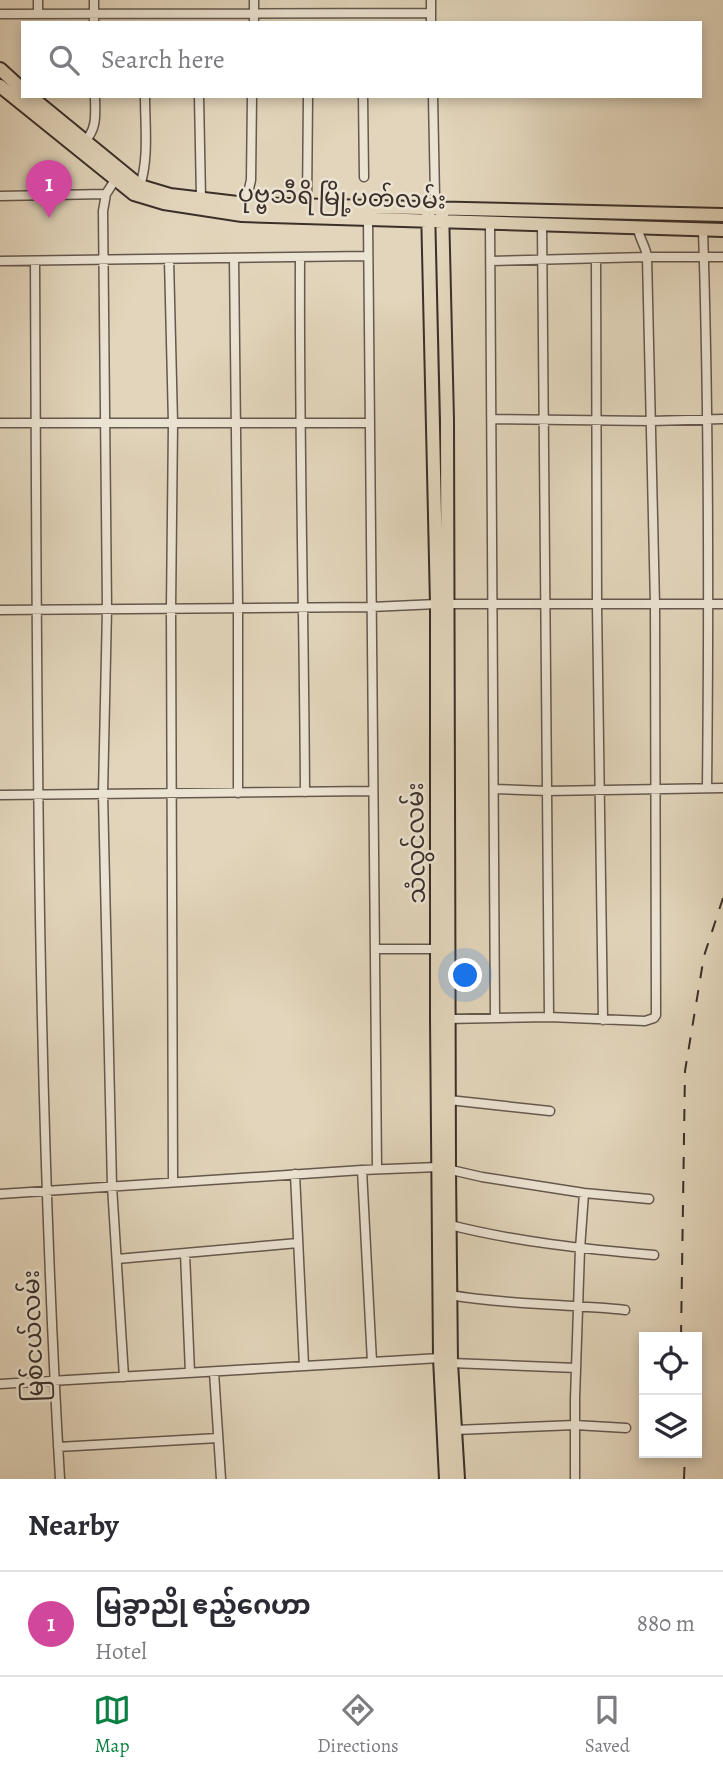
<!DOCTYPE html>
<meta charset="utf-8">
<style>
body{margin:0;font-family:Alegreya,"Noto Sans Myanmar",serif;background:#f7f7f7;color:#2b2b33}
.controls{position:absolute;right:21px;bottom:21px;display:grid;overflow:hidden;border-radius:0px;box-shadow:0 4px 10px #0003}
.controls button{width:63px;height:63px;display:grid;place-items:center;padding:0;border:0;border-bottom:2px solid #e1e1e2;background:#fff;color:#2b2b33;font:35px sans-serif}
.you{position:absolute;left:466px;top:976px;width:24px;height:24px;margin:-18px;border:5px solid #fff;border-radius:50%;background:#1a73e8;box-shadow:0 0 0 10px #1a73e833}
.badge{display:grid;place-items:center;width:46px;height:46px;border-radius:50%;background:#0b8043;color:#fff;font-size:23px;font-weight:700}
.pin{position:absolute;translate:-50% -58px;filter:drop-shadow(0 2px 4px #0008)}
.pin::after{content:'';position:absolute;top:37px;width:24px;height:21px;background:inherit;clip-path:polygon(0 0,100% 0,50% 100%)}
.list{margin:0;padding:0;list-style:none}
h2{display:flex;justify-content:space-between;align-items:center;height:91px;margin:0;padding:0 28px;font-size:30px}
h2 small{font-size:23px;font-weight:400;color:#7c7c81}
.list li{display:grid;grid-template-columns:46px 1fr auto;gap:21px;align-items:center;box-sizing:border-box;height:105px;padding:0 28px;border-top:2px solid #e1e1e2}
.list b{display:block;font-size:26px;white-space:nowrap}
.list p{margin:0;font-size:23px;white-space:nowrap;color:#7c7c81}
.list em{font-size:23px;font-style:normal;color:#7c7c81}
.icon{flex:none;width:38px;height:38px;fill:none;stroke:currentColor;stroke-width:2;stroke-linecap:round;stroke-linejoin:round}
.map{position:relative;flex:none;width:723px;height:1479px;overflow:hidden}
.search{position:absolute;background:#fff;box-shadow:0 4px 10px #0003;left:21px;right:21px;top:21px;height:77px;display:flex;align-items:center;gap:18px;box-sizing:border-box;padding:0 24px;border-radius:0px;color:#7c7c81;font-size:26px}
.sheet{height:196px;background:#fff}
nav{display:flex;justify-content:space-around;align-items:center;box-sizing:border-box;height:98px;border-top:2px solid #e1e1e2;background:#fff;font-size:19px;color:#7c7c81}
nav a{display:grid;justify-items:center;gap:4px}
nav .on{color:#0b8043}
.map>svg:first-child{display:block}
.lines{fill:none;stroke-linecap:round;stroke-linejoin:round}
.street-casing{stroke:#65584e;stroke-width:11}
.primary-casing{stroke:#3b2f2a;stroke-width:16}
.street{stroke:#ece4d3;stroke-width:8}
.primary{stroke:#e2d5bb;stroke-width:12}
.rail{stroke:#3b2f2a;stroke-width:2;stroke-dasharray:12 12;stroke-linecap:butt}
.labels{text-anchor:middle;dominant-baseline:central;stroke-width:5;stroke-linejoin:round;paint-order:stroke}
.street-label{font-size:24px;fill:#3b2f2a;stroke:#ece4d3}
</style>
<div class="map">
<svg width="723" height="1479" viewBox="0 0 723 1479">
<rect width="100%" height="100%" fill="#e2d5bb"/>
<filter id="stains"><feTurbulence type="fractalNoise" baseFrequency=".00286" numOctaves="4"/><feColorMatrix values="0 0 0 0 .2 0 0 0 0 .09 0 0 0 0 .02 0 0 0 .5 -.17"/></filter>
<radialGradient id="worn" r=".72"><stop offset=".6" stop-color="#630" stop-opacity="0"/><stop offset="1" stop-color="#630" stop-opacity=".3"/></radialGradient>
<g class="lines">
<!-- street casing -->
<g class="street-casing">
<path id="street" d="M38,0V14
M94,0V23
M431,0V23
M0,14L431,13
M254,23V0
M199,96L201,199
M363,96L364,177
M433,96L435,197L442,208
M84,142C98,129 95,113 95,96
M115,180L106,194L103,211L107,609L103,794L112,1186L124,1377
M140,186C149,158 145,126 145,96
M0,196L106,194
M307,205L308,96
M245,206L251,180L252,96
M368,219L377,1169
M490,223L495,1018
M542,225L549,1017
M703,230C709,416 709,602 707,788
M300,257C299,435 304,614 305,792
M234,258L238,608V793
M169,259L173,423L171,609L173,1182
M596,260L597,605L603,1020
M0,261L368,256
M35,261C37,667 36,1073 60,1479
M491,261L647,257H723
M492,419L651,421L723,419
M0,423H369
M0,610L371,607L437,604H723
M494,789L547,791L723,788
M0,795L373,791
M375,949H438
M446,1019L549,1017L645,1021L654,1018L656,1015L655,605L647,257C646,246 639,239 638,228
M449,1100L550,1111
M362,1170L372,1362
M295,1174L304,1366
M0,1194L362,1170L438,1167L482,1177L584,1193L649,1199
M450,1225C517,1242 585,1249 654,1255
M185,1253L190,1373
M117,1259L298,1243
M450,1295C508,1305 567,1304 625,1310
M451,1363L576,1368
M214,1372L221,1479
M0,1384L440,1358
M455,1430L575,1425L626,1428
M58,1447L218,1438
M575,1479V1399L580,1249L584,1193"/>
</g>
<!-- primary casing -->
<g class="primary-casing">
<path id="primary" d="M0,69L23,90
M0,86L134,194L164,203L242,215L723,230
M30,96L140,186L170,195L246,204L723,215
M428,207L437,604V1019L440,1358L446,1479
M442,208L447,420L449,1170L451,1363L458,1479"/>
</g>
<!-- street -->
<use href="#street" class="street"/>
<!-- primary -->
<use href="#primary" class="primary"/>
<!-- rail -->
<path class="rail" d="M681,1337L685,1071L704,956L723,898
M684,1479L685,1453"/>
</g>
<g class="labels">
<!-- street labels -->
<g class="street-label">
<text transform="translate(342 197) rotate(2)">ပုဗ္ဗသီရိ မြို့ပတ်လမ်း</text>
<text transform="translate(416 843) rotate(-91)">သံလွင်လမ်း</text>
<text transform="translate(33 1336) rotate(-92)">မြစ်ငယ်လမ်း</text>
</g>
</g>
<rect width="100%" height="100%" filter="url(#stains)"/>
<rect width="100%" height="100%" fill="url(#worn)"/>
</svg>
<div class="controls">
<button><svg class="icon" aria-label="locate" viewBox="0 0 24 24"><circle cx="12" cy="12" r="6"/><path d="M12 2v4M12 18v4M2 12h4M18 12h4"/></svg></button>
<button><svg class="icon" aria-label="layers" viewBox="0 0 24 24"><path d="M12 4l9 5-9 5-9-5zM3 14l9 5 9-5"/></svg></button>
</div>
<div class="you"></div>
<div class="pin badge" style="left:49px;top:218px;background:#d1479c">1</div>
<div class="search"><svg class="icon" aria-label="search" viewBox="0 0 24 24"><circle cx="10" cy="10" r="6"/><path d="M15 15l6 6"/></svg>Search here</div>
</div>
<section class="sheet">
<h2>Nearby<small></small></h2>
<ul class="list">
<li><span class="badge" style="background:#d1479c">1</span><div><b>မြခွာညို ဧည့်ဂေဟာ</b><p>Hotel</p></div><em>880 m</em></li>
</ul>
</section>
<nav>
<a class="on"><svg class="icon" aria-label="map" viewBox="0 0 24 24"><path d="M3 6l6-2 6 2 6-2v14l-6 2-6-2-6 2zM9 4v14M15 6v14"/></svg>Map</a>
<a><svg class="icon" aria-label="directions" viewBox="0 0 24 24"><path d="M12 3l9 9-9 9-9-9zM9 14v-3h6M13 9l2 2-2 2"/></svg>Directions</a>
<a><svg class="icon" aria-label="saved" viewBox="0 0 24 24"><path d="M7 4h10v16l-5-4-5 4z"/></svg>Saved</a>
</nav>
